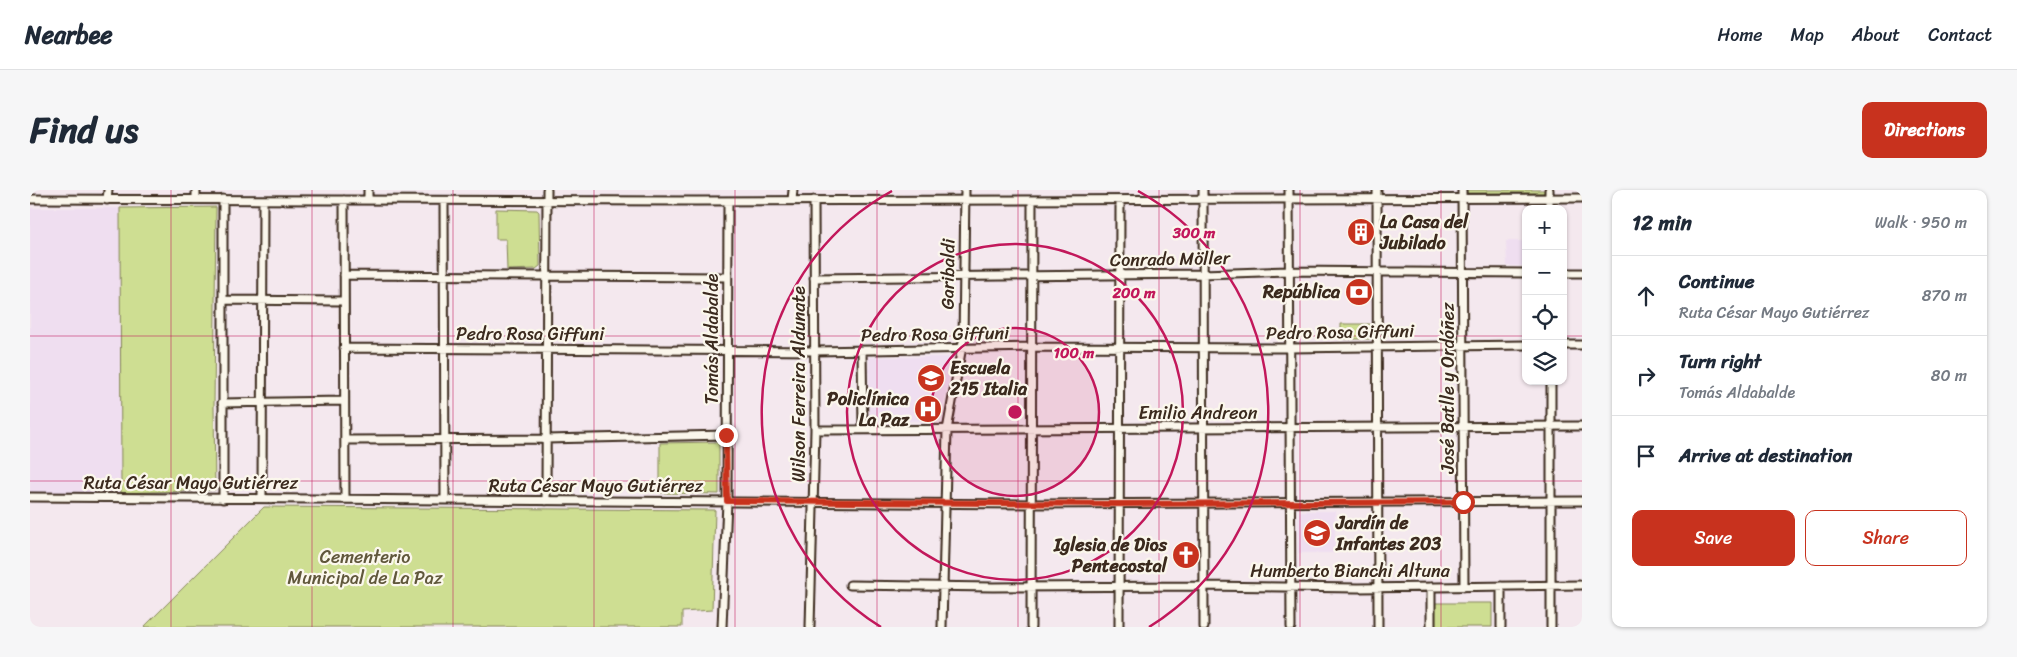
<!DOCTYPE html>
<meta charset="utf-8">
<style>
body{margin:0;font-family:Sriracha,sans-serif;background:#f6f6f7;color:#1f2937}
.controls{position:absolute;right:15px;top:15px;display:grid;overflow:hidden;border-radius:10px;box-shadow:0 1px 4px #0004}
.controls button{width:45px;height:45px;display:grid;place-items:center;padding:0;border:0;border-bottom:1px solid #e0e1e3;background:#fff;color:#1f2937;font:25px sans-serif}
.stop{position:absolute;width:15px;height:15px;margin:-11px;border:4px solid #c8321e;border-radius:50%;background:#fff}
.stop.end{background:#c8321e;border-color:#fff;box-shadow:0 1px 5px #0008}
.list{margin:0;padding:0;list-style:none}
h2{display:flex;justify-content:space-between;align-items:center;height:65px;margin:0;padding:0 20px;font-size:21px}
h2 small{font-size:16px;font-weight:400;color:#747a83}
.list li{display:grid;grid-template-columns:32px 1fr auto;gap:15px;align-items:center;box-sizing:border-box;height:80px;padding:0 20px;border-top:1px solid #e0e1e3}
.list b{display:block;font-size:19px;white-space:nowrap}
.list p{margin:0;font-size:16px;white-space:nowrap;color:#747a83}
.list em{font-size:16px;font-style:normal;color:#747a83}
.actions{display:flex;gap:10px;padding:15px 20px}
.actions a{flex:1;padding:11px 0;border:1px solid #c8321e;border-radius:10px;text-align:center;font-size:18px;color:#c8321e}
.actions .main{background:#c8321e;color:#fff}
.icon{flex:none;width:28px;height:28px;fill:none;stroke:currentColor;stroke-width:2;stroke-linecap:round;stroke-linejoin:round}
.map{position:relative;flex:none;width:1552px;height:437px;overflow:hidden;border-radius:10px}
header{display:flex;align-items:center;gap:30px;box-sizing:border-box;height:70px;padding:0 25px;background:#fff;border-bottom:1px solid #e0e1e3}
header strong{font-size:24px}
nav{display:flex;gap:28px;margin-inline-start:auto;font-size:18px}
.intro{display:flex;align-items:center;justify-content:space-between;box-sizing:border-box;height:120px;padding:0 30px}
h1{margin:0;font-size:35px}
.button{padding:12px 22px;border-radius:10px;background:#c8321e;color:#fff;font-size:18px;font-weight:700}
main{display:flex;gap:30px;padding:0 30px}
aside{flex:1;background:#fff;border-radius:10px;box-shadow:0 1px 4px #0004}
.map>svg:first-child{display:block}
.built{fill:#efdef0}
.green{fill:#cede92;stroke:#848458}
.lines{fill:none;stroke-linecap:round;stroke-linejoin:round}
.minor-casing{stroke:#3b2a1e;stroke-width:11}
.minor{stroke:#fbf7ec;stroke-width:7}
.route{stroke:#c8321e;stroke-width:6}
.grid{fill:none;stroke:#c2185b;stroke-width:1;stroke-opacity:0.55}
.ring{fill:none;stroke:#c2185b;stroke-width:2.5}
.labels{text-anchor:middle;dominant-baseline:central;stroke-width:4.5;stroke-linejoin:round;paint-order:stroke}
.poi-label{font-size:18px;font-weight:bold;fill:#3b2a1e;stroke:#fbf7ec;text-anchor:start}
.street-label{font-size:18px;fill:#3b2a1e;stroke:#fbf7ec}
.park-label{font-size:18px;fill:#60573b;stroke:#fbf7ec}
.centre{fill:#c2185b;stroke:#fbf7ec;stroke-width:2.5}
.ring-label{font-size:15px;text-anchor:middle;font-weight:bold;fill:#c2185b;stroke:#fbf7ec;stroke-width:4.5;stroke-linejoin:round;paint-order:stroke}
</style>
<header>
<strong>Nearbee</strong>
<nav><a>Home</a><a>Map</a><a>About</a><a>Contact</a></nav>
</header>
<div class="intro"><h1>Find us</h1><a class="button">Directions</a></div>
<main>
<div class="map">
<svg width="1552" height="437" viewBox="0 0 1552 437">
<rect width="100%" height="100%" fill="#f4e8ee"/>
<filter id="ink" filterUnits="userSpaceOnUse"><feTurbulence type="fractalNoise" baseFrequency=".02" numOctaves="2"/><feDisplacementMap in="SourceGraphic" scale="10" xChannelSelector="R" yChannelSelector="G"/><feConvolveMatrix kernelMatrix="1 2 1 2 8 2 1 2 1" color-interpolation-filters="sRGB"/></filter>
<g filter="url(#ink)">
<!-- built -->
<path class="built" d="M0,18H90L91,303H0Z
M1476,51H1496V76H1477Z
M839,167H923L911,228L907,231H839Z
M1269,321H1305V363H1268Z"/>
<!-- green -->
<path class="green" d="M1437,0H1516V3H1437Z
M186,17L184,216L185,300L91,303L90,18Z
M466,19L507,20L509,22L510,76L506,79L477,80L476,49H466Z
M1311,134H1340V149H1315V141H1311Z
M689,252V304L630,303V253Z
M234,317L685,320L682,420L652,422V437H114Z
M1404,413H1462V437H1404Z"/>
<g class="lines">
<!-- minor casing -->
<g class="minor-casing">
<path id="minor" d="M1173,0L1174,437
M1259,0L1261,437
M1347,0L1348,437
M1432,0L1434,397
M1519,0V19
M0,9L666,11L1552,8
M166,9V0
M77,10L78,0
M314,10L315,309
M338,10V0
M762,10L763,0
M414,11L415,310
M1533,83H1552
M314,85L697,87
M784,88L1172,84L1259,81L1496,83
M193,110L314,111
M1533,155H1552
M314,158L785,161L1002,157L1259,158L1496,155
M832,160L833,240
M1521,191V437
M192,213L314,211
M785,240L1552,236
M315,250L516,249L696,245
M0,307L1001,314L1552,311
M232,308L233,10
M193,309V9
M516,311L517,0
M820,395L963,397L1174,396L1328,398L1552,395
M1471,396V437
M692,437L697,311L698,11
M780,437L785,240L784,10
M912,437L917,240L933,151L935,0
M1001,437L1002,10
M1089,437L1090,10
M1401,437V397"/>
</g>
<!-- minor -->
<use href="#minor" class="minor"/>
</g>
</g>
<g class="lines" filter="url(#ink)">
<!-- route -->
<path class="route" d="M696,245L697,311L1088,314L1433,312"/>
</g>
<!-- grid -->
<path class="grid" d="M141,0V437M282,0V437M423,0V437M564,0V437M705,0V437M847,0V437M988,0V437M1129,0V437M1270,0V437M1411,0V437M0,146H1496M1533,146H1552M0,291H1552"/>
<!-- distance rings -->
<circle cx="985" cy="222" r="84" fill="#c2185b" fill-opacity=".12"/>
<g class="ring">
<circle cx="985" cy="222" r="84"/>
<circle cx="985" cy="222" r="168"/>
<path d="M851 437A253 253 0 0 1 862 1M1108 1A253 253 0 0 1 1119 437"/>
</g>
<!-- icons -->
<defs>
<g id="building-disc" transform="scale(1.4375)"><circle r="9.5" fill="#c8321e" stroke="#fbf7ec"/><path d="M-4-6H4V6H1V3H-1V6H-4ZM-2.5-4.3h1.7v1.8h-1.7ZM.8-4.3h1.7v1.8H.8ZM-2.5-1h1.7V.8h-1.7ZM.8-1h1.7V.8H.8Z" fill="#fff"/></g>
<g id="bank-disc" transform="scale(1.4375)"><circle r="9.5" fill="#c8321e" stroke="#fbf7ec"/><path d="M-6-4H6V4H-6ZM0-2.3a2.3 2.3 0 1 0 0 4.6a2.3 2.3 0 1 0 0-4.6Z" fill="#fff"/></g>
<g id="school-disc" transform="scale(1.4375)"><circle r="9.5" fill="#c8321e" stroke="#fbf7ec"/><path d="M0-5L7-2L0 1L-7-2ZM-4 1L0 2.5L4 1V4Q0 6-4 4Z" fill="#fff"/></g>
<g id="hospital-disc" transform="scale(1.4375)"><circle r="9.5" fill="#c8321e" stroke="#fbf7ec"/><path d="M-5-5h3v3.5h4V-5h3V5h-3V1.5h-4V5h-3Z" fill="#fff"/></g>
<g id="church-disc" transform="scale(1.4375)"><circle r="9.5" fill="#c8321e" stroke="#fbf7ec"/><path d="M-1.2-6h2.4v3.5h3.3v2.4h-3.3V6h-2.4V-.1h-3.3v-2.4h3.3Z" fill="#fff"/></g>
</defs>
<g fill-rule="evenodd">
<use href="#building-disc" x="1331" y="42"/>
<use href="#bank-disc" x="1329" y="102"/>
<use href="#school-disc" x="901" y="188"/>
<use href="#hospital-disc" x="898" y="219"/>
<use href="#school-disc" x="1287" y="343"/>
<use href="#church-disc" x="1156" y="365"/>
</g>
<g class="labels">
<!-- poi labels -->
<g class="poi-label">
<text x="1350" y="32">La Casa del<tspan x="1350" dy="21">Jubilado</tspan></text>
<text x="1310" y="102" text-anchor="end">República</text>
<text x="920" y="178">Escuela<tspan x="920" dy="21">215 Italia</tspan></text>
<text x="879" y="209" text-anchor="end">Policlínica<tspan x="879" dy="21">La Paz</tspan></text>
<text x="1306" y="333">Jardín de<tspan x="1306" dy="21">Infantes 203</tspan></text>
<text x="1137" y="355" text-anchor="end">Iglesia de Dios<tspan x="1137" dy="21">Pentecostal</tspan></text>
</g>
<!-- street labels -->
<g class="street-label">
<text transform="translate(1140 69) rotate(-1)">Conrado Möller</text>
<text transform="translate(918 84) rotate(-89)">Garibaldi</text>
<text transform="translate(1310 142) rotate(-1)">Pedro Rosa Giffuni</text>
<text x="500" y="144">Pedro Rosa Giffuni</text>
<text transform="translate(905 144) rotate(-1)">Pedro Rosa Giffuni</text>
<text transform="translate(682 149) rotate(-90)">Tomás Aldabalde</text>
<text transform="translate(769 194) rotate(-90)">Wilson Ferreira Aldunate</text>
<text transform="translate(1418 198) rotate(-90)">José Batlle y Ordóñez</text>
<text x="1168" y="223">Emilio Andreon</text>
<text x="161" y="293">Ruta César Mayo Gutiérrez</text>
<text x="566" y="296">Ruta César Mayo Gutiérrez</text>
<text x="1320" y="381">Humberto Bianchi Altuna</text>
</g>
<!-- park labels -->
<g class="park-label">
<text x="335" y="367">Cementerio<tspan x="335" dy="21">Municipal de La Paz</tspan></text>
</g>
</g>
<circle cx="985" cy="222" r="8" class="centre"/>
<g class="ring-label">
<text x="1164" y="48">300 m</text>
<text x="1104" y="108">200 m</text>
<text x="1044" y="168">100 m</text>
</g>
</svg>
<div class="controls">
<button>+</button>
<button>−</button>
<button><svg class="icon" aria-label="locate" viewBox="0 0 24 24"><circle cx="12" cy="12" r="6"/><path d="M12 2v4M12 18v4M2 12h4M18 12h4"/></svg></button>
<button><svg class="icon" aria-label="layers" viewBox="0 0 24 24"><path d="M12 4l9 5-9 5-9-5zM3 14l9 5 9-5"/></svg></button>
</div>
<div class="stop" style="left:1433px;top:312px"></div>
<div class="stop end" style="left:696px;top:245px"></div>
</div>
<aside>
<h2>12 min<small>Walk · 950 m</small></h2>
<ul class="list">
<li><svg class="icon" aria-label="ahead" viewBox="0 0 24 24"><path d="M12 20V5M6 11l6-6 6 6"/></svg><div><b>Continue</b><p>Ruta César Mayo Gutiérrez</p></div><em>870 m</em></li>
<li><svg class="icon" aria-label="right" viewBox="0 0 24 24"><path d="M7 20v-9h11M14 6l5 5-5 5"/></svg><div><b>Turn right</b><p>Tomás Aldabalde</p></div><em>80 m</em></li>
<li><svg class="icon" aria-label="arrive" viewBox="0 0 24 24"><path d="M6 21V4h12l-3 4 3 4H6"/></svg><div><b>Arrive at destination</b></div></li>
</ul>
<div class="actions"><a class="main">Save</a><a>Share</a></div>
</aside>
</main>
